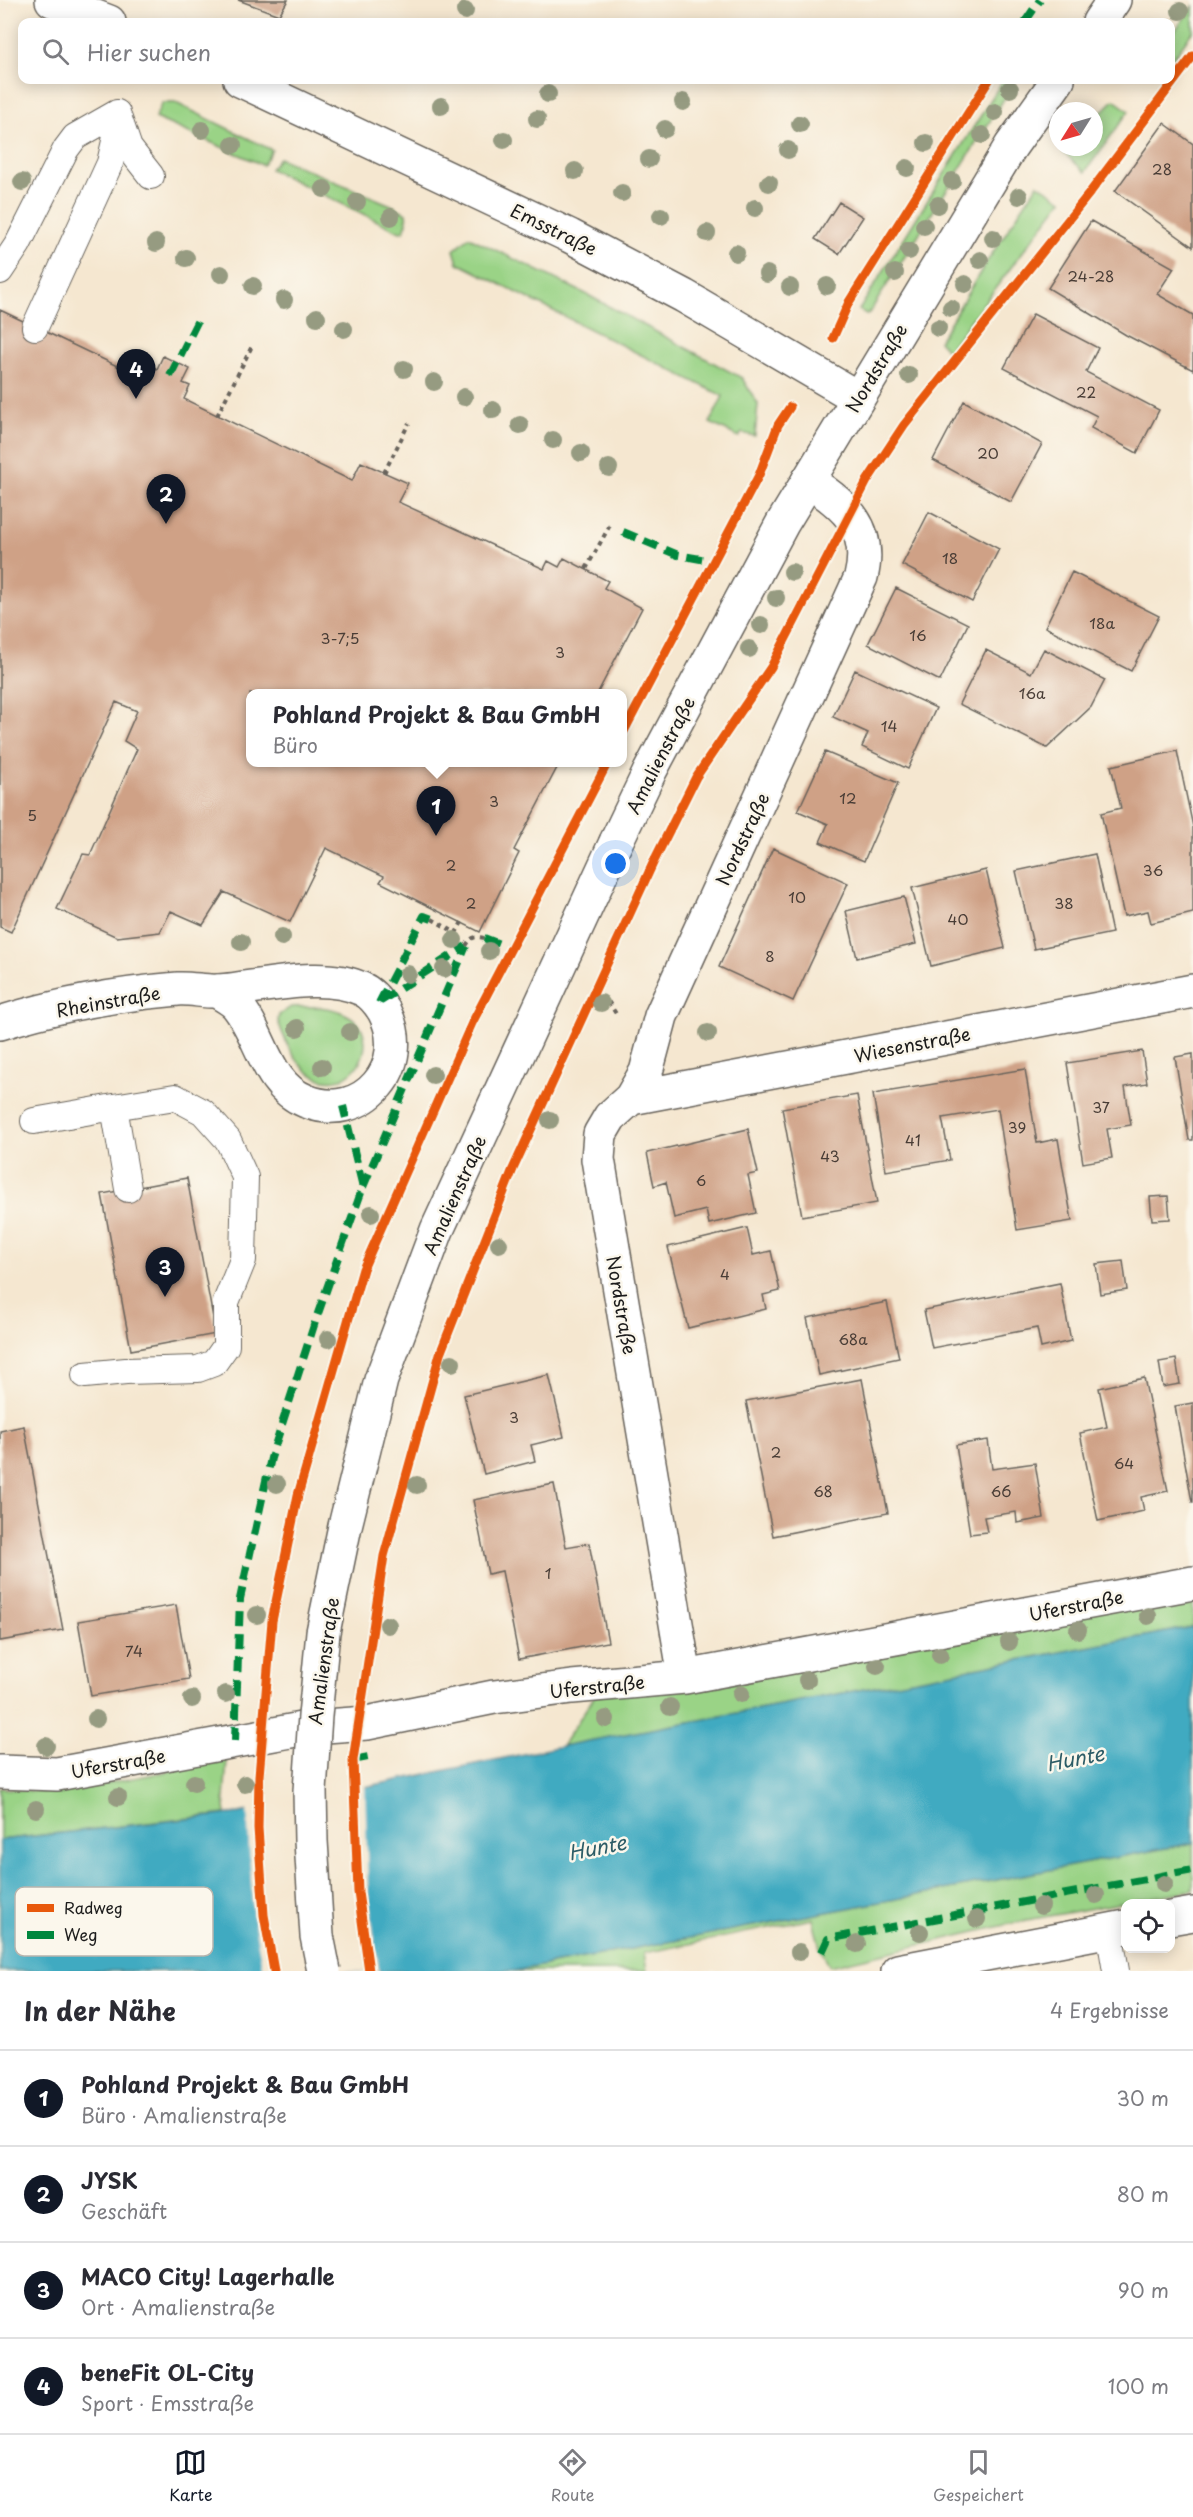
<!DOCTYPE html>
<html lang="de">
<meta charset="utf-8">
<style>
body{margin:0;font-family:"Playpen Sans",sans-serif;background:#f7f7f7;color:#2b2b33}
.controls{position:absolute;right:18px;bottom:18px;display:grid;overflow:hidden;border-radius:12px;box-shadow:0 3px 15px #0003}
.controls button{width:54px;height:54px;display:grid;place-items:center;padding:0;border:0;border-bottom:2px solid #e1e1e2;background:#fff;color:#2b2b33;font:30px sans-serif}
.compass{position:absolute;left:1049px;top:102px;width:54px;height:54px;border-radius:50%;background:#fff;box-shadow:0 3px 15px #0003;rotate:233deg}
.you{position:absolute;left:616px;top:864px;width:21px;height:21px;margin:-15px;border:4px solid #fff;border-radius:50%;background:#1a73e8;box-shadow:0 0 0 9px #1a73e833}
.badge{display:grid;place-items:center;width:39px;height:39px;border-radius:50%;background:#111827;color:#fff;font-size:20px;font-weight:700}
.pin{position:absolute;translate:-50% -50px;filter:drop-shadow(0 2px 3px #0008)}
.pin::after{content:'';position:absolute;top:32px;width:21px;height:18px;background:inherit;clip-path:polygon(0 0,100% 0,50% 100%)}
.popup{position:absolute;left:246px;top:689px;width:381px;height:78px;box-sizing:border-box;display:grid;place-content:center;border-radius:12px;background:#fff;filter:drop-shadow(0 2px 4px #0005);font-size:20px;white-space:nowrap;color:#7c7c81}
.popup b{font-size:22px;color:#2b2b33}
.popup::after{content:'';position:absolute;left:50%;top:100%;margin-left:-12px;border:12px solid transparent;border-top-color:#fff}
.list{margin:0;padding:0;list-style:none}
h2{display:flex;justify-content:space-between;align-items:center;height:78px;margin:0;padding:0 24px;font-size:26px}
h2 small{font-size:20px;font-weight:400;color:#7c7c81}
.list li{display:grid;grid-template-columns:39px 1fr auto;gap:18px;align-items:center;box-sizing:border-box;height:96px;padding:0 24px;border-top:2px solid #e1e1e2}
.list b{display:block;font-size:22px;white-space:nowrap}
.list p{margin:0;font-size:20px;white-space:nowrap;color:#7c7c81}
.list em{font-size:20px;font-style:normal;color:#7c7c81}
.icon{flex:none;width:33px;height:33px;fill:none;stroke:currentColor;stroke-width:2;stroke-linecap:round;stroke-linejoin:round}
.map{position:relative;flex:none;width:1193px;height:1971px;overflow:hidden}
.search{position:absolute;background:#fff;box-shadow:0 3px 15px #0003;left:18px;right:18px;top:18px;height:66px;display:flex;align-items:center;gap:15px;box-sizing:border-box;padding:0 21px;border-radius:12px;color:#7c7c81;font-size:22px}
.sheet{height:462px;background:#fff}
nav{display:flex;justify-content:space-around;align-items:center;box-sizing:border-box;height:84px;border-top:2px solid #e1e1e2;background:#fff;font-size:16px;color:#7c7c81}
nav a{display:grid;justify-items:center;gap:3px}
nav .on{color:#111827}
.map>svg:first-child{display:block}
.green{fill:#9ad386;stroke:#5b7851;stroke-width:1.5}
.water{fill:#41aac1;stroke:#2e636e;stroke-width:1.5}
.pier{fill:#f5e7d0}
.building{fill:#cfa186}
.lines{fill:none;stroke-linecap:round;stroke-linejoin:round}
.lane-casing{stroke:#68635b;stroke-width:28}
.street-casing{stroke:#68635b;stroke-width:36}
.secondary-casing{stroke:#68635b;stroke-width:36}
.path{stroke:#68635b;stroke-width:4;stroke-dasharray:4.5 4.5;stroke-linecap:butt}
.lane{stroke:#fff;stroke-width:26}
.street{stroke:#fff;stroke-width:33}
.secondary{stroke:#fff;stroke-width:33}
.secondary-bridge-casing{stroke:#68635b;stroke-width:36;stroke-linecap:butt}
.secondary-bridge{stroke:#fff;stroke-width:33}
.quiet{stroke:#00873e;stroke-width:8;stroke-dasharray:15 8;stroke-linecap:butt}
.cycleway-casing{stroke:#fbf7ec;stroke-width:13}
.cycleway{stroke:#e8590c;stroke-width:9}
.tree{fill:#969b81}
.labels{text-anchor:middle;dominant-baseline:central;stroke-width:5;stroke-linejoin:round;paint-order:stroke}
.number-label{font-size:15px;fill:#493d36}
.street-label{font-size:18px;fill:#1c1c1c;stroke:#fbf7ec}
.water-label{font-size:20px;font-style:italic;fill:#2d5c66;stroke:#fbf7ec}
.key{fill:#fbf7ec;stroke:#b8b5ae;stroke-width:1.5}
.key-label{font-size:16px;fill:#1c1c1c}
</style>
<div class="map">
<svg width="1193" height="1971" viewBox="0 0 1193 1971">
<rect width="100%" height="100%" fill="#fbf7ec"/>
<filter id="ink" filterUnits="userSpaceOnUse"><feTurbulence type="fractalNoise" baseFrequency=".0167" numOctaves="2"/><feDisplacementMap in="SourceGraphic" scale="12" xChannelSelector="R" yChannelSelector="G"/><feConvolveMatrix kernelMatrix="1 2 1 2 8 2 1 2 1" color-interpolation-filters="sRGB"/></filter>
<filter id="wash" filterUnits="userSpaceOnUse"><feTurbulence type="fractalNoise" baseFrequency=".008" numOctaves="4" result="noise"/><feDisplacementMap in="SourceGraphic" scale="24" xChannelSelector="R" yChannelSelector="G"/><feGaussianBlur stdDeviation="1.35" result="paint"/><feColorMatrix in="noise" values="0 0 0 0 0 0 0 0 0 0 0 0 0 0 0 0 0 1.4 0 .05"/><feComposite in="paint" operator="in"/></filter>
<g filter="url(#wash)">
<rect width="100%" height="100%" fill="#f5e7d0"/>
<!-- green -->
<path class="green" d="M1193,6V31L1171,61V36Z
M1003,80H1016L868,315L859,310Z
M1114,100L1129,111L1085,172L1063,152L1068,147H1094V120Z
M162,103H176L272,150L263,165L155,118Z
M279,158L391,205L406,213L407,223L404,231L400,232L270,169Z
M1038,184L1062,200L948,351L939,341L984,266Z
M469,237L584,293L742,378L758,404L755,436L742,433L739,437L710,423L723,396L458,263L454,250Z
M291,1007C307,1007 325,1005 341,1012C407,1038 320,1147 278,1021L279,1015Z
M1193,1593V1627L562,1746L595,1695Z
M227,1760L224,1798L226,1814L0,1840V1788L56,1793Z
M1193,1843V1890L1027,1920L830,1966L820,1948L813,1919L644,1953L647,1971H514Z"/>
<!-- water -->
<path class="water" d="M1193,1627V1843L514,1971H0V1840L239,1813L562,1746Z"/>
<!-- pier -->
<path class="pier" d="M365,1784L368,1891L379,1971H263L253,1916L247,1808Z"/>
<g id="blocks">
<!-- building -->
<path class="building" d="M238,0H288L279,15Z
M1164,123L1193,144V247L1115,191Z
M839,202L863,217L839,254L815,239Z
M1091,221L1174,268L1157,294L1193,315V370L1126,335L1048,288Z
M0,310L138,376L144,363L157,369L163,356L190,369L183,383L190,386L184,399L352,481L361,462L408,483L398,502L544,569L548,561L559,567L564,558L608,581L604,588L642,608L597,694H250V762H560L514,850L519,853L480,932L380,882L384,876L326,848L290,922L224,892L203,925L171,911L160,932L117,937L57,909L83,854L90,855L137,749L124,741L137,711L116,702L11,932L0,927Z
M1033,314L1098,348L1086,372L1159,410L1137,453L1091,428L1097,416L1004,368Z
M964,401L1042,444L1011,502L933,460Z
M929,512L999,549L972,602L902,565Z
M1072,572L1159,616L1131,671L1045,627Z
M896,588L968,624L940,681L868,644Z
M1044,649L1105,680L1091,707L1047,748L959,704L986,650L1031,673Z
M855,670L936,708L908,769L862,747L868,733L833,717Z
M1177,751L1193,827V913L1151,923L1148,911L1124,916L1101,813L1121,808L1111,766Z
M825,752L898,783L864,861L820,842L828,824L798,811Z
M773,848L848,883L793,1001L719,967Z
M1095,854L1112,933L1034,949L1016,871Z
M986,870L1005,948L931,966L912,888Z
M904,897L916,944L857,958L846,911Z
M1142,1051L1147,1083L1125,1087L1131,1125L1107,1129L1112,1158L1083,1163L1067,1063Z
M1193,1054V1140H1189L1175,1057Z
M1025,1069L1037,1143L1058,1139L1072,1221L1017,1230L998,1109L942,1118L950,1160L886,1171L873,1094Z
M857,1095L877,1203L802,1216L782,1108Z
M748,1129L758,1173L748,1175L756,1213L709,1224L706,1210L674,1218L666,1182L654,1186L647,1153Z
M187,1178L216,1334L131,1350L102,1194Z
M1168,1196L1170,1219L1152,1220L1150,1197Z
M747,1228L753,1255L771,1251L780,1291L763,1295L766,1309L688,1328L668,1247Z
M1123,1261L1127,1290L1100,1294L1096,1264Z
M1060,1283L1071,1341L1041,1348L1037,1328L932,1348L924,1310Z
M887,1302L899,1358L819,1375L807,1318Z
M1176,1359L1180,1384L1163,1387L1159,1362Z
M549,1375L564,1437L531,1445L535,1461L484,1474L464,1395Z
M1144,1378L1168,1491L1141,1497L1144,1511L1098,1521L1080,1433L1107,1427L1099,1388Z
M862,1379L888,1513L773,1536L746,1401Z
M1193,1403V1502H1192L1175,1406Z
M24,1426L63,1630L0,1641V1431Z
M988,1440L992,1469L1035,1463L1044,1518L1017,1523L1016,1512L984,1517L987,1532L970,1534L956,1445Z
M554,1484L566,1547L589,1543L608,1642L519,1659L502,1571L488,1574L473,1500Z
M176,1605L189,1679L91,1696L78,1621Z"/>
</g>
</g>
<g filter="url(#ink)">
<use href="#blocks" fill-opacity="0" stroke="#68635b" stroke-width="1.5"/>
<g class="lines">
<!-- lane casing -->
<g class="lane-casing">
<path id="lane" d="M119,119L129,148L151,176
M0,271L18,244L66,149L75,137L117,113
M35,327L110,163L116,137L117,113
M34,1121L114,1107
M85,1375L126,1371L198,1369L214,1363L226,1346V1302L243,1260L245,1177L228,1140L203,1112L175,1097L114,1107L128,1189
M1109,1930L1116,1971"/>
</g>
<!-- street casing -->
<g class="street-casing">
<path id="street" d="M52,0L109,22
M240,80L570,236L684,296L858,398
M0,1023C57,1005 118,994 178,989C191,988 205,992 219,991C260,988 323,970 362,989C371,993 379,1003 384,1011C413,1065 363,1124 306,1101C265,1085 262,1034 236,1004C231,999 223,995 217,991
M631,1098L1193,991
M685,1677L598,1159L600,1134L610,1117L631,1098L646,1072L661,1016L861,577C873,529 846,505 808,481
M0,1772L57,1774L312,1727L367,1723L494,1697L572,1687L685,1677L1193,1583
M1170,1918L1193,1914
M898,1971L1126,1927"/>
</g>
<!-- secondary casing -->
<g class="secondary-casing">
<path id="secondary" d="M1099,22L1114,0
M616,842L650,771L782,524L1011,146L1058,80"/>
</g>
<!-- path -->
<path class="path" d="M217,416L252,346
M384,473L409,423
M586,569L610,525
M432,919L456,933L462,922
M466,946C471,937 474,936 484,938
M593,993L608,1001L618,1017"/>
<!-- lane -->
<use href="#lane" class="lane"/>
<!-- street -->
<use href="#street" class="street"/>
<!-- secondary -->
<use href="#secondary" class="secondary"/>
<!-- secondary-bridge casing -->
<g class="secondary-bridge-casing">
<path id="secondary-bridge" d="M324,1971L317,1936L311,1841L310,1791L315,1716L323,1632L345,1526L381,1380L437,1230L616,842"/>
</g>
<!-- secondary-bridge -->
<use href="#secondary-bridge" class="secondary-bridge"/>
<!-- quiet -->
<path class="quiet" d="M1025,22L1040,0
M170,376L198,320
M623,532L678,555L712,561
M484,938L510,948
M381,1001L466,946
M379,1003L424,916L432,919
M363,1187L466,946
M235,1741L240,1599L271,1458L316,1319L363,1187L343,1106
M353,1760L374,1756
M822,1952L828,1939L1193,1870"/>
<!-- cycleway casing -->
<g class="cycleway-casing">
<path id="cycleway" d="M833,338L849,302L989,80
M622,735L759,475L778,425L790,407
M274,1971L264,1915L258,1828L259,1776L272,1621L298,1495L363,1269L472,1023L608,762
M369,1971L358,1892L353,1760L384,1556L440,1354L513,1169L654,861L696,777L771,667L867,481L904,425L1088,195L1193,56"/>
</g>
<!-- cycleway -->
<use href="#cycleway" class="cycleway"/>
</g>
<!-- trees -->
<g class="tree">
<circle cx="465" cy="11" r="9"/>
<circle cx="1180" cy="11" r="9"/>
<circle cx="1010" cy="89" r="9"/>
<circle cx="548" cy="94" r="9"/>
<circle cx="683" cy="102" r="9"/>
<circle cx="441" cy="106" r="9"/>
<circle cx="995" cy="112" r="9"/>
<circle cx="537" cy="119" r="9"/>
<circle cx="800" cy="124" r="9"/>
<circle cx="665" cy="129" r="9"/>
<circle cx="202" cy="130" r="9"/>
<circle cx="982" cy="135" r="9"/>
<circle cx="504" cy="140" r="9"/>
<circle cx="926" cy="143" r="9"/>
<circle cx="233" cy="145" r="9"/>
<circle cx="788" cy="150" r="9"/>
<circle cx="649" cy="159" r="9"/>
<circle cx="907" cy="168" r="9"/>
<circle cx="575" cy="171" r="9"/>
<circle cx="952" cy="181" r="9"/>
<circle cx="22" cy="182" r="9"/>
<circle cx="769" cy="183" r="9"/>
<circle cx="324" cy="189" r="9"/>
<circle cx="622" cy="193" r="9"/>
<circle cx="1019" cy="196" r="9"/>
<circle cx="357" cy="202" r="9"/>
<circle cx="938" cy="205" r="9"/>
<circle cx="755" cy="208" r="9"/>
<circle cx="661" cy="216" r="9"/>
<circle cx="391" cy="217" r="9"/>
<circle cx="924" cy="226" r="9"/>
<circle cx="707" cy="233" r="9"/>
<circle cx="993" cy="238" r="9"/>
<circle cx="156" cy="243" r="9"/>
<circle cx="909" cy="251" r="9"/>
<circle cx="736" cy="253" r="9"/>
<circle cx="186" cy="258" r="9"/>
<circle cx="980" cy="260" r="9"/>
<circle cx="895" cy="273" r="9"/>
<circle cx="221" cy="274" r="9"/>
<circle cx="767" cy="274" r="9"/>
<circle cx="965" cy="284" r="9"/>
<circle cx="253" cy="286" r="9"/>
<circle cx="827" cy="286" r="9"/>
<circle cx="790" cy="287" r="9"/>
<circle cx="284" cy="300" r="9"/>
<circle cx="951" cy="308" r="9"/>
<circle cx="317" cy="317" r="9"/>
<circle cx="938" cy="328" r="9"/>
<circle cx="344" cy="329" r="9"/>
<circle cx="404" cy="369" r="9"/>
<circle cx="909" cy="375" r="9"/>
<circle cx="434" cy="382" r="9"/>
<circle cx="464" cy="397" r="9"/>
<circle cx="493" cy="410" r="9"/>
<circle cx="520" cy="425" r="9"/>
<circle cx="553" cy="440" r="9"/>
<circle cx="581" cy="453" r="9"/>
<circle cx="609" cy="468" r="9"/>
<circle cx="792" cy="572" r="9"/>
<circle cx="776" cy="598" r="9"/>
<circle cx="761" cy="625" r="9"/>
<circle cx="749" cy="649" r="9"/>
<circle cx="282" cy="937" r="9"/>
<circle cx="454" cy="940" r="9"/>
<circle cx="241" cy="942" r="9"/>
<circle cx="489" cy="951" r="9"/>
<circle cx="444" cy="969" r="9"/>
<circle cx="408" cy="974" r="9"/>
<circle cx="601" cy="1003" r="9"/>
<circle cx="297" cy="1028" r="9"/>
<circle cx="350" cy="1032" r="9"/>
<circle cx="708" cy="1033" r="9"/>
<circle cx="322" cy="1067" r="9"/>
<circle cx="433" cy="1075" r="9"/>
<circle cx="550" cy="1120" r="9"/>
<circle cx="371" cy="1214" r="9"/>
<circle cx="499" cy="1244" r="9"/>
<circle cx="328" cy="1339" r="9"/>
<circle cx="452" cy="1363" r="9"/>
<circle cx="277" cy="1484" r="9"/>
<circle cx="417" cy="1485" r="9"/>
<circle cx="257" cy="1615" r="9"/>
<circle cx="1148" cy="1616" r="9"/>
<circle cx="388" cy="1625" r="9"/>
<circle cx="1078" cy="1630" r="9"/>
<circle cx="1009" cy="1642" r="9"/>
<circle cx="940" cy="1655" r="9"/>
<circle cx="877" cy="1666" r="9"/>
<circle cx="807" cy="1680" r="9"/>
<circle cx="226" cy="1694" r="9"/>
<circle cx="741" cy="1694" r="9"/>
<circle cx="192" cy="1699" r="9"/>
<circle cx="670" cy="1707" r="9"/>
<circle cx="96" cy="1719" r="9"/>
<circle cx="606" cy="1719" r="9"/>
<circle cx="46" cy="1746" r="9"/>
<circle cx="194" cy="1783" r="9"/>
<circle cx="245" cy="1784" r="9"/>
<circle cx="118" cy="1797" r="9"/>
<circle cx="36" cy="1809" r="9"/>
<circle cx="1164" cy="1884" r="9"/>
<circle cx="1096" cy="1895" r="9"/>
<circle cx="1041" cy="1906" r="9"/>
<circle cx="977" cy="1919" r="9"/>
<circle cx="920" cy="1932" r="9"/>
<circle cx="857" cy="1944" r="9"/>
<circle cx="799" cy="1952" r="9"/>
</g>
</g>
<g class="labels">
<!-- number labels -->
<g class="number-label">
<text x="1162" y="168">28</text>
<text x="1091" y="275">24-28</text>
<text x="1086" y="391">22</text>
<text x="988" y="452">20</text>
<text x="950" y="557">18</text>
<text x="1102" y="622">18a</text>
<text x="918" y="634">16</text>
<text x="340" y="637">3-7;5</text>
<text x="560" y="651">3</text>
<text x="1032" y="692">16a</text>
<text x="889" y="725">14</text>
<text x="848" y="797">12</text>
<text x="494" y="800">3</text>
<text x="32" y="814">5</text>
<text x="451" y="864">2</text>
<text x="1153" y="869">36</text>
<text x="797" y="896">10</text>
<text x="471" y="902">2</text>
<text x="1064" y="902">38</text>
<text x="958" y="918">40</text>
<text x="770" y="955">8</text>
<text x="1101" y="1106">37</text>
<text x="1017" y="1126">39</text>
<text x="913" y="1139">41</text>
<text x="830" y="1155">43</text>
<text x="701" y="1179">6</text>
<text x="725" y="1273">4</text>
<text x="853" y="1338">68a</text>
<text x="514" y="1416">3</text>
<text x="776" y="1451">2</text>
<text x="1124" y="1462">64</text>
<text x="823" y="1490">68</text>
<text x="1001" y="1490">66</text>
<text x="548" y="1572">1</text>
<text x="134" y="1650">74</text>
</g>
<!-- street labels -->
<g class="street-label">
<text transform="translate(554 229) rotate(26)">Emsstraße</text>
<text transform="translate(876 368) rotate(-59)">Nordstraße</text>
<text transform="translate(660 755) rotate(-63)">Amalienstraße</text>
<text transform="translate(742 839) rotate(-65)">Nordstraße</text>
<text transform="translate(108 1001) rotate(-10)">Rheinstraße</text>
<text transform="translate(912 1044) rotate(-11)">Wiesenstraße</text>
<text transform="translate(454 1195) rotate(-66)">Amalienstraße</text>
<text transform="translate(622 1305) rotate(80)">Nordstraße</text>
<text transform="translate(1076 1605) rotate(-11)">Uferstraße</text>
<text transform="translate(323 1661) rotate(-82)">Amalienstraße</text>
<text transform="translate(597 1686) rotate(-6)">Uferstraße</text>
<text transform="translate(118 1763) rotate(-10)">Uferstraße</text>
</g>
<!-- water labels -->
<g class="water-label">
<text transform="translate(1075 1758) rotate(-11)">Hunte</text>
<text transform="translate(597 1847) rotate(-11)">Hunte</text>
</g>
</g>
<!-- legend -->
<rect x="15" y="1887" width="198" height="69" rx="9" class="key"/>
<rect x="27" y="1904" width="27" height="8" fill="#e8590c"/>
<rect x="27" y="1931" width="27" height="8" fill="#00873e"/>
<g class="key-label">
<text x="64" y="1914">Radweg</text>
<text x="64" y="1941">Weg</text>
</g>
</svg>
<div class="controls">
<button><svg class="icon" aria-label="locate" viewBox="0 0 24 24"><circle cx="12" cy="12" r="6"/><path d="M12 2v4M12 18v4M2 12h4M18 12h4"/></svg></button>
</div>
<svg class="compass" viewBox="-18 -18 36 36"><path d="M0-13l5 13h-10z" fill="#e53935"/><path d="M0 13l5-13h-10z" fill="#7c7c81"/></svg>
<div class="you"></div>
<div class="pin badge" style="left:436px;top:836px">1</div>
<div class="popup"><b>Pohland Projekt &amp; Bau GmbH</b>Büro</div>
<div class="pin badge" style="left:166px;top:524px">2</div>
<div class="pin badge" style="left:165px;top:1297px">3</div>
<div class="pin badge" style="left:136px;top:399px">4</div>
<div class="search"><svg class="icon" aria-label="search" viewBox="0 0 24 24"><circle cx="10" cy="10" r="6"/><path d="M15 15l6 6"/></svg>Hier suchen</div>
</div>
<section class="sheet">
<h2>In der Nähe<small>4 Ergebnisse</small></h2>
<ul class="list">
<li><span class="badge">1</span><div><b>Pohland Projekt &amp; Bau GmbH</b><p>Büro · Amalienstraße</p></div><em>30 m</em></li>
<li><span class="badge">2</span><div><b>JYSK</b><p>Geschäft</p></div><em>80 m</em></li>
<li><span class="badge">3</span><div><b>MACO City! Lagerhalle</b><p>Ort · Amalienstraße</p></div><em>90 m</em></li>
<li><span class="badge">4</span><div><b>beneFit OL-City</b><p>Sport · Emsstraße</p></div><em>100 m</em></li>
</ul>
</section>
<nav>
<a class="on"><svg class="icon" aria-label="map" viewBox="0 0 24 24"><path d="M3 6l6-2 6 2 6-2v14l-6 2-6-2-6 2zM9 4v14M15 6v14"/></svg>Karte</a>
<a><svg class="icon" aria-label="directions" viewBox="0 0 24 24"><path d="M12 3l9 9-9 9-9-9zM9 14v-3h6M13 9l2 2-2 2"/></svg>Route</a>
<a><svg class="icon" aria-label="saved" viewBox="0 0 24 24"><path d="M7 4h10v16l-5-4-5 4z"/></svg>Gespeichert</a>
</nav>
